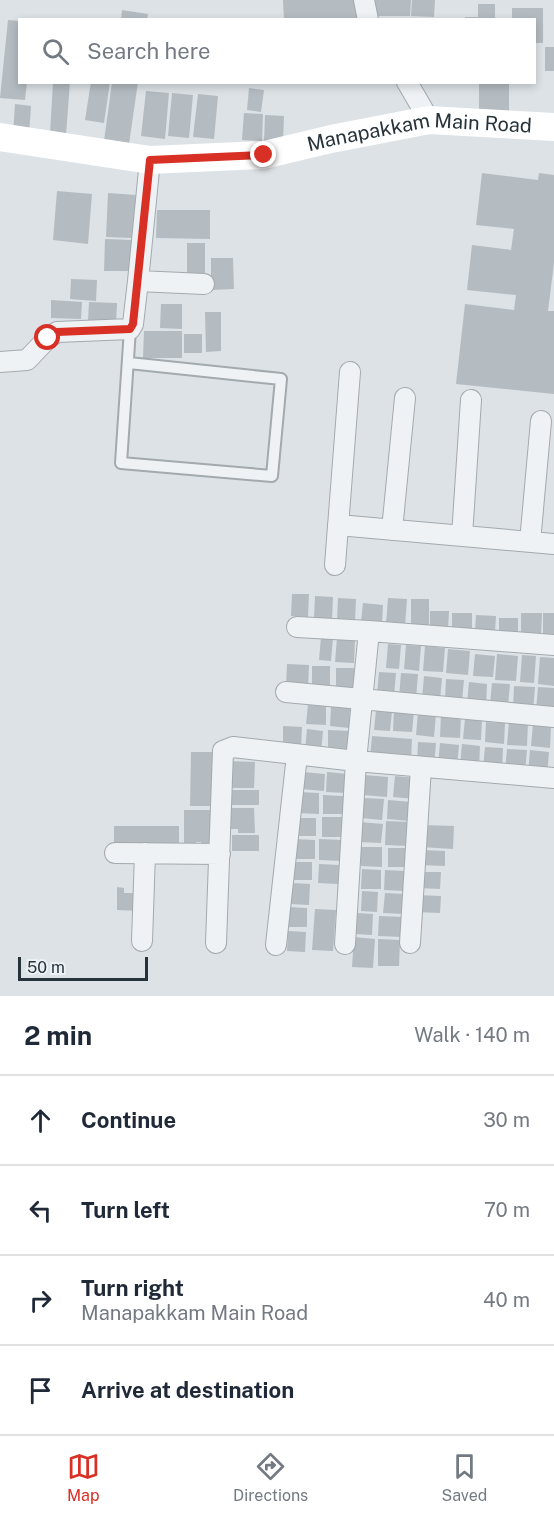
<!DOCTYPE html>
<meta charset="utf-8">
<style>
body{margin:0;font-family:"Public Sans",sans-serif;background:#f6f6f7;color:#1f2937}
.scale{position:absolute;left:18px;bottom:15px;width:130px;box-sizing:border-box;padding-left:6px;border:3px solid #27333b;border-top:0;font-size:16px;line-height:21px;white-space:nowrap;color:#27333b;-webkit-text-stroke:4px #ebf1f4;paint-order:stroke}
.stop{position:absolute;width:18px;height:18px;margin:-14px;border:4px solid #d93025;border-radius:50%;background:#fff}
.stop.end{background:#d93025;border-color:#fff;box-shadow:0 2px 6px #0008}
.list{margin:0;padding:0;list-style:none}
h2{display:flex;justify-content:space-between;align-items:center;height:78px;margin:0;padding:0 24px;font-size:26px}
h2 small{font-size:20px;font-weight:400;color:#747a83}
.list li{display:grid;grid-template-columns:39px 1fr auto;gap:18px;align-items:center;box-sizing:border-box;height:90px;padding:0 24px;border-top:2px solid #e0e1e3}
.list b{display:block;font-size:22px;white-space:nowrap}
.list p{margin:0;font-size:20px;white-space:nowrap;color:#747a83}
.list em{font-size:20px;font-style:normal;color:#747a83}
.icon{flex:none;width:33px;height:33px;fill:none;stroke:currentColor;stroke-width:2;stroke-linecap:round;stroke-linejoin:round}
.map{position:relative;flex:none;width:554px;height:996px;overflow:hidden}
.search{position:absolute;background:#fff;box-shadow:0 3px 9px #0003;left:18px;right:18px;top:18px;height:66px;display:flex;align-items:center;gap:15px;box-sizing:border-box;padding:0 21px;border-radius:0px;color:#747a83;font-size:22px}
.sheet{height:438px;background:#fff}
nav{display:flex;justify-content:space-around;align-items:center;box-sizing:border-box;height:84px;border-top:2px solid #e0e1e3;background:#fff;font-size:16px;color:#747a83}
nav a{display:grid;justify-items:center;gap:3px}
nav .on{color:#d93025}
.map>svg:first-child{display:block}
.building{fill:#b4bcc2}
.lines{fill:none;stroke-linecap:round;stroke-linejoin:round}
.service-casing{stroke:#a2aaaf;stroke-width:14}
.minor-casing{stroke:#a2aaaf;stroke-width:22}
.service{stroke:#eff2f4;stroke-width:10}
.minor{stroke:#eff2f4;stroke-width:20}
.secondary{stroke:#fff;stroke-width:28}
.route{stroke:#d93025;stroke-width:8}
.labels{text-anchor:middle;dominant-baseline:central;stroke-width:6;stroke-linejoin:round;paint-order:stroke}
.street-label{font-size:20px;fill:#27333b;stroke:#ebf1f4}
</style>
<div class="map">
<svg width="554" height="996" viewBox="0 0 554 996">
<rect width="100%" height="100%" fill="#dce2e6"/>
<!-- building -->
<path class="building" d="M283,0H356L357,20H284Z
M371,0H411L410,16H370Z
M412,0H435L434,17L411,16Z
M478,4H495V20H465V17H478Z
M512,8H543V43H534V20H512Z
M122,10L148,14L147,20H121Z
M8,20L20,21V82H27L25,100L0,98Z
M545,47H554V71H545Z
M53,82H70L66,135L50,134Z
M91,82H110L104,123L85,120Z
M112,82H138L129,144L104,141Z
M479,82H509V120L479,119Z
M249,88L264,90L261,112L247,110Z
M146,91L169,93L165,139L141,136Z
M172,93L193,95L189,138L168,136Z
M198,94L218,96L214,139L193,137Z
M15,104L31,106L29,135L13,134Z
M244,113L263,114L262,141L242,140Z
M265,115L284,116L283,142L264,141Z
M482,173L538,180L539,173L554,175V263L548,311H554V394L456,384L465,304L514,310L516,295L467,290L472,245L511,250L514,229L476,225Z
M57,191L92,194L88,244L53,240Z
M108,193L136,195L133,238L106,237Z
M157,210H210V239L156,238Z
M105,239L133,240L131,271H104Z
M187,243H205V275H187Z
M211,258H233L234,289L211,290Z
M71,279L97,280L96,301L70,299Z
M51,300L82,302L81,319L51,318Z
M89,302L117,303L116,322L88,321Z
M161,304H182V329L160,328Z
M205,312H221V351L206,352Z
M144,331H182V358H143Z
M184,334H202V353H184Z
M292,594H309L308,617L291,616Z
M315,596L333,597L332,619L314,618Z
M338,598L356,599L355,621L337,620Z
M388,598L407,599L405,626L386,624Z
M411,599H429V628H411Z
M363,603L383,605L382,624L361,622Z
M430,611H449L448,629H430Z
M452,613H472V631L452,630Z
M521,613H542L541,638L521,637Z
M543,613H554V638L543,640Z
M476,615L496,616L495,632H475Z
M499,618H518V635H499Z
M321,637L333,638L331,661L319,660Z
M337,638L355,640L354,663L335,662Z
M388,644L401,645L399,669L386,668Z
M406,645L421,646L419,671L404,669Z
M425,646L445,648L443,672L423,671Z
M448,649L470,651L468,675L446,673Z
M475,654L495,656L493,677L473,676Z
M497,654L518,656L516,681L495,680Z
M522,655L536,656L534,683L520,682Z
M540,657L554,658V686L538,684Z
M287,664L309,665L308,687L286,686Z
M312,666H330V688H312Z
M336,668H354V690H336Z
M379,672L396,673L394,696L377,694Z
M401,673L418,674L416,699L399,698Z
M424,676L442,678L440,700L422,699Z
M446,679L464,680L462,701L445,700Z
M469,682L487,684L486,706L467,704Z
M492,683L510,684L508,706L490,705Z
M514,686L535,687L533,711L513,709Z
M538,687L554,688V712L536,711Z
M308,705L326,706V725L306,724Z
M331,707L350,708L349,728L330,726Z
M376,710L392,711L390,731L374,730Z
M394,710L414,711L412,732L393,731Z
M418,712L436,714L434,737L416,735Z
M441,714L461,716L460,738L440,737Z
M465,719L482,720L481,740L463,739Z
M509,721L528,722L527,746L507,745Z
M486,722L505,723L504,744L485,742Z
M533,724L551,726L550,748L531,746Z
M283,726L302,727L301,749L283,748Z
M307,729L323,731L321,752L305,750Z
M328,730L351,731L350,753L328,752Z
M372,736L412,739L411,761L370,758Z
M418,742L436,743L434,766L417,764Z
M440,743L459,745L457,766L438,765Z
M462,744L480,746L479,768L460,766Z
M485,747L503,748L502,770L483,768Z
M507,749L527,750L525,772L505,771Z
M530,750L549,752L547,776L528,774Z
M191,752H217L216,806H190Z
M228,761L255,762L254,788H228Z
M303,772L325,774L324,791L301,789Z
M327,772L348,774L347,793L326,792Z
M364,775L388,777L387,797L363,795Z
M395,776L416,778L415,799L393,797Z
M227,790H259V805H227Z
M299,792L319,793V814L298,813Z
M323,795L343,796V814H323Z
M363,798L384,799L382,820L361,818Z
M388,800L412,802L410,821L387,819Z
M230,808H254L255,833H238V829H230Z
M184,810H215L214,849H201V842H196V849H184Z
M322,817H342V837H322Z
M297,818H316V836H296Z
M386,821L410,822L409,846L385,845Z
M360,822L383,824L381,843L359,842Z
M421,825L454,826L453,849L421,847Z
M114,826H179V849H114Z
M232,835H259V851H232Z
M295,839L315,840V859H294Z
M319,839L343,840L342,861L319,860Z
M361,847H382V867L361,866Z
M388,848H407L406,867H388Z
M421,850L445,851V866L420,865Z
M294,862H312V880H293Z
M319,864L339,865L338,884L318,883Z
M362,869L381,870V889H361Z
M385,870L405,871L404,891L384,890Z
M418,872H441L440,889L417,888Z
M291,883L310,884L309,905L290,904Z
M117,887L124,888V893H136L141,911L117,910Z
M362,891L378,892L377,912L361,911Z
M385,893L405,894L403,914L383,913Z
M416,895L441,896L440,913L416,912Z
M289,907L307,908V927H289Z
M315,909L336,910L333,951L312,950Z
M356,913L373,914L372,935L355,934Z
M379,916L404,917L402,937L378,936Z
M288,931L306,932L305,952L287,951Z
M354,937L375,939L373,968L352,967Z
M378,939L400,940L399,966H378Z"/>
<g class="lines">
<!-- service casing -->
<g class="service-casing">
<path id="service" d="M129,363L281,379L272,476L121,463L130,329"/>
</g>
<!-- minor casing -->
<g class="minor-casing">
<path id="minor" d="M364,0L368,20
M407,82L429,120
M150,160L138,281L204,284
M0,362L27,360L48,338L57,332L130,329L133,324L138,281
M338,525L554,544
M392,530L405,398
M462,536L471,400
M530,542L541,421
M335,565L350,372
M297,627L369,631
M554,645L369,631L356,761L554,778
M286,692L554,717
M115,853L220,854
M142,941L145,853
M216,943L223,751L233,747L356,761L345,944
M410,943L421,767
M276,945L297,755"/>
</g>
<!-- service -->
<use href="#service" class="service"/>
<!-- minor -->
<use href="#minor" class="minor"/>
<!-- secondary -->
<path class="secondary" id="s1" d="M0,137L150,160L264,155L331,139L429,120L554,127"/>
</g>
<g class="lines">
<!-- route -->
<path class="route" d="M48,338L57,332L130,329L133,324L150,160L264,155"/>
</g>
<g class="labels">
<!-- street labels -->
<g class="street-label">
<text stroke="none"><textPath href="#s1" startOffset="424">Manapakkam Main Road</textPath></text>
</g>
</g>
</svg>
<div class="scale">50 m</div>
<div class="stop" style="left:48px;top:338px"></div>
<div class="stop end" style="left:264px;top:155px"></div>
<div class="search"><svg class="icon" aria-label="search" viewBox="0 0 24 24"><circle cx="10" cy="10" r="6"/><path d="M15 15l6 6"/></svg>Search here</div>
</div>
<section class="sheet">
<h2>2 min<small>Walk · 140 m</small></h2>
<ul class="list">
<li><svg class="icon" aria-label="ahead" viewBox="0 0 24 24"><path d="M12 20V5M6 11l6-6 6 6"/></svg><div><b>Continue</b></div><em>30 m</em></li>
<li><svg class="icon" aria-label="left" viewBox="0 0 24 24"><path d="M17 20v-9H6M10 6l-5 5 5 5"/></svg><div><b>Turn left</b></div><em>70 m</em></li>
<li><svg class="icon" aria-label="right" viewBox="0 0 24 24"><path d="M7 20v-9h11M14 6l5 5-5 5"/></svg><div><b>Turn right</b><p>Manapakkam Main Road</p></div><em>40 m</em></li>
<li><svg class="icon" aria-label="arrive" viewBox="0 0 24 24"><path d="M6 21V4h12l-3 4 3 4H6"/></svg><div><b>Arrive at destination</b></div></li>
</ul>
</section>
<nav>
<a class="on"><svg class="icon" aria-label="map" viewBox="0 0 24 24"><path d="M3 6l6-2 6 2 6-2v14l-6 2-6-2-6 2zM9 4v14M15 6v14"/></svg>Map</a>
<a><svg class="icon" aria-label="directions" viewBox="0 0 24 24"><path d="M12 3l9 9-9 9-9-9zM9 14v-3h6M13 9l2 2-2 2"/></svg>Directions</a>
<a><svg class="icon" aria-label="saved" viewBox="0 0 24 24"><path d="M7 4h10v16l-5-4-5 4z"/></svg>Saved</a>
</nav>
